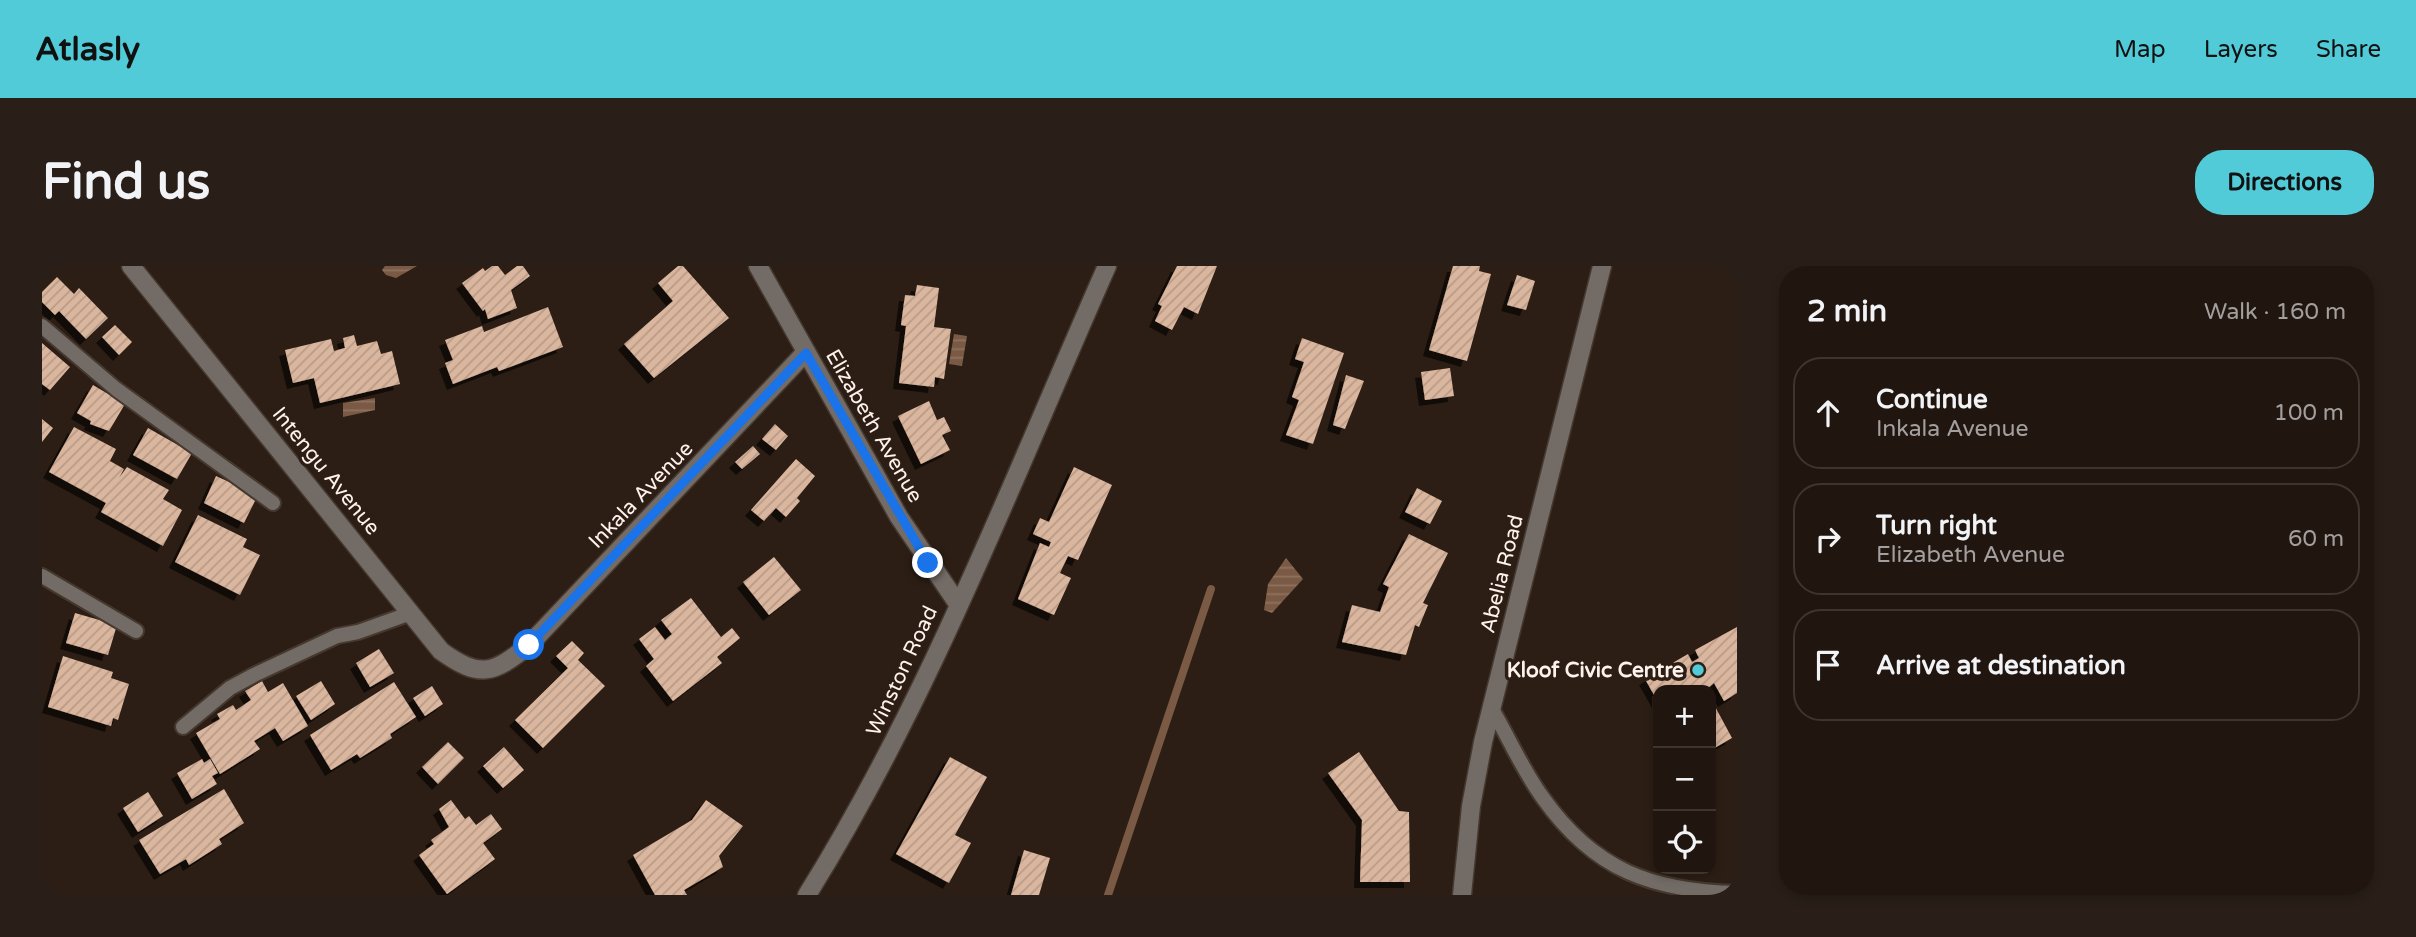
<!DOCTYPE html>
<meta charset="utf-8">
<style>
body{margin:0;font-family:"Varela Round",sans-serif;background:#291f18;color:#f1f3f6}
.controls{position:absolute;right:21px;bottom:21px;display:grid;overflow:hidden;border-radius:14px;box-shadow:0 4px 10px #0003}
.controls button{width:63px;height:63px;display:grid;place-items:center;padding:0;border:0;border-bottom:2px solid #3e352f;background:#21160f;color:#f1f3f6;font:35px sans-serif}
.stop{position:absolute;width:21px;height:21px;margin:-16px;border:5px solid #1a73e8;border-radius:50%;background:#fff}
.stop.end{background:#1a73e8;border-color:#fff;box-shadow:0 2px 7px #0008}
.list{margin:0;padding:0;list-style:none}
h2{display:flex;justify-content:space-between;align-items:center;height:91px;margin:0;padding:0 28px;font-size:30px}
h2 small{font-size:23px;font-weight:400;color:#a29f9e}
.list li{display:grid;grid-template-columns:46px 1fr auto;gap:21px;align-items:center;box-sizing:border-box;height:112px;margin:0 14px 14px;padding:0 14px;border:2px solid #3e352f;border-radius:28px}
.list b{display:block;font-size:26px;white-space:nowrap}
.list p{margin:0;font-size:23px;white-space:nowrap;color:#a29f9e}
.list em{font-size:23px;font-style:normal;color:#a29f9e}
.icon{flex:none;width:38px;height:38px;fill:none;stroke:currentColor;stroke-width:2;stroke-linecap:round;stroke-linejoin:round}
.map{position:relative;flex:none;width:1695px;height:629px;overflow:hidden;border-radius:28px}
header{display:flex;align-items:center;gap:42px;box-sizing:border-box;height:98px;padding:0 35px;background:#52cbd8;color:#111}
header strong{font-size:33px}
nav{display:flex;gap:38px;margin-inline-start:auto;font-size:24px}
.intro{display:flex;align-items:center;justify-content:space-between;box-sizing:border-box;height:168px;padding:0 42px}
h1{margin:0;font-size:49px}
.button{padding:18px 32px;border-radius:28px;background:#52cbd8;color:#111;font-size:24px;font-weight:700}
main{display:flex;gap:42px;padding:0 42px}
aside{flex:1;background:#21160f;border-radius:28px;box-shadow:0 4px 10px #0003}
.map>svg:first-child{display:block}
.water{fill:url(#water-rules)}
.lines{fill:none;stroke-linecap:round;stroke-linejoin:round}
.stream{stroke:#7a5a44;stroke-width:8}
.building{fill:url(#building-hatch);filter:url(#shadow)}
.lane-casing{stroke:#45382e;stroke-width:18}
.street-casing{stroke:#45382e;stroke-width:21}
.lane{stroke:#726b66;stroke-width:14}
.street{stroke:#726b66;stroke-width:18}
.route{stroke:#1a73e8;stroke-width:9}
.poi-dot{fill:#52cbd8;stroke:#2c1e14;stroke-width:2.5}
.labels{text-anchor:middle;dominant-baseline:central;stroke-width:7;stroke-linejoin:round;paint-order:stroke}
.street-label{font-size:21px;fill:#fdf3ec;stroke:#2c1e14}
.poi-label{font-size:21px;font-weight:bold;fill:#fdf3ec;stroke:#2c1e14;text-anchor:end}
</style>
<header>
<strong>Atlasly</strong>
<nav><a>Map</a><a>Layers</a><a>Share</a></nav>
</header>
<div class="intro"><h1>Find us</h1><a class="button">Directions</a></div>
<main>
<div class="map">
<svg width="1695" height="629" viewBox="0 0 1695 629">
<defs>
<pattern id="water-rules" width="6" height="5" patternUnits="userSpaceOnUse" patternTransform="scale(1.75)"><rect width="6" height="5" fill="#7a5a44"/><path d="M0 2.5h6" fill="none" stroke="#8e725f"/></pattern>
<pattern id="building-hatch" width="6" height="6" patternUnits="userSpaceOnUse" patternTransform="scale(1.75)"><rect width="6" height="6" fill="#dbb69e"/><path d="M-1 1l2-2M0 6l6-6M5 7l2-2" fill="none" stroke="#b79b88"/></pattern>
<filter id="shadow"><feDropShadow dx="-6" dy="6" stdDeviation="0" flood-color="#0009"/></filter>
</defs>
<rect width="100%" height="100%" fill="#2c1e14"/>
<!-- water -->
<path class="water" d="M343,0H375L354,12L344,9L340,4Z
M912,68L925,70L920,100L907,98Z
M333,132V144L301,151V137Z
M1244,292L1261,313L1230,347L1222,344L1226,318Z"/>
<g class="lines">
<!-- stream -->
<path class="stream" d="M1066,629L1169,323"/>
</g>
<!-- building -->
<path class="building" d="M450,0H456L463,9L475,0H481L488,10L469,24L475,42L446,53L443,43L441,45L420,17L441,2L443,5Z
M636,0H641L687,52L612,112L582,78L631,35L616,17Z
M1135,0H1175L1156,48L1142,41L1130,64L1113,55L1120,40L1116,38Z
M1411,0H1438L1437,5L1449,8L1425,95L1387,84Z
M1475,9L1493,15L1484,44L1465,39Z
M15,11L32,28L37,22L66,52L44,73L17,45L13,49L0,36V26Z
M875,19L897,22L892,61L909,63L902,113L893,111L892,121L857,117L864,60L859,59L863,29L873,30Z
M506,41L521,81L457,105L455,101L411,118L403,97L411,94L403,74L440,60L442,66Z
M73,59L90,76L77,89L60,71Z
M312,69L315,80L335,75L339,88L350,85L358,118L278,137L272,112L251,117L243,84L289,73L292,85L303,82L301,72Z
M1260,72L1302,87L1271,178L1244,169L1257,134L1250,131L1262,96L1253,93Z
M0,77L28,101L8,124L0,118Z
M1408,102L1412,130L1383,134L1379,106Z
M1304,109L1322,115L1303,163L1291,159Z
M51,119L83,138L67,165L48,158L49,155L35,147Z
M887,135L895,154L902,151L909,165L900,169L908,184L879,198L856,150Z
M0,153L11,162L0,176Z
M733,158L746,170L734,184L720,173Z
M32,161L74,183L68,195L82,203L77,212L85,201L127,224L121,233L140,244L121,280L59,246L64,237L7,206Z
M106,162L150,187L135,213L91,189Z
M711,180L718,188L700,203L693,196Z
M754,193L773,210L755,232L758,235L744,251L734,242L722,255L709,244Z
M1032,201L1070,219L1036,294L1026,290L1018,307L1029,312L1012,349L976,333L998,277L1007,281L1009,276L991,268L998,252L1007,256Z
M174,210L216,229L202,257L162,237Z
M1375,222L1400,235L1388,258L1363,246Z
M156,249L205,273L201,281L218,289L198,329L133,296Z
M1367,268L1406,287L1381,337L1386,339L1377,361L1373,359L1364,389L1300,376L1310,339L1338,346L1347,321L1341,318Z
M732,291L759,324L727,349L701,316Z
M649,332L679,371L690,362L698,372L675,391L680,397L631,435L604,400L612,393L597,373L613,361L623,374L630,368L619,354Z
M33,347L75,359L66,389L24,377Z
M1695,361V427L1682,435L1672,417L1664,424H1616V436L1603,413L1646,388L1650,396L1657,392L1653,384Z
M530,375L542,387L536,394L563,420L501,482L473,454L526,402L514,390Z
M337,383L352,407L328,421L314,397Z
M21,390L71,406L69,412L87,418L76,454L71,452L69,460L6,441Z
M220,415L226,426L241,417L266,460L241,475L233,462L212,475L218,483L178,508L154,467L178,453L175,448L191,439L194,444L209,434L203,425Z
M279,415L293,438L269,454L254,430Z
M352,416L374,451L348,468L350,472L318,492L315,488L289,504L268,469Z
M390,420L401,438L383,450L371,432Z
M1669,433L1690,472L1669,484Z
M406,476L422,492L396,518L380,501Z
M462,481L482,504L461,522L441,500Z
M1317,486L1357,545L1367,546L1368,616H1318L1320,554L1286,507Z
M908,491L945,511L913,569L929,577L907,617L854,588Z
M160,493L162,497L168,493L176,507L170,510L175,518L150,533L135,507Z
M182,523L202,557L177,573L180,578L147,599L144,593L118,608L97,574Z
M106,526L121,550L96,566L81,542Z
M409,534L423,553L427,550L434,559L449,548L460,563L441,577L453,593L405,628L377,589L392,578L389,574L407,561L397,543Z
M664,534L701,560L677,590L681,601L642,624L645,629H613L591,589L650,554Z
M982,584L1008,592L997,629H969Z"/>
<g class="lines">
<!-- lane casing -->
<g class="lane-casing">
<path id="lane" d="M0,60L74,123L231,237
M0,310L94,365
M1450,443C1467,472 1481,505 1501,532C1552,604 1610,625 1695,627
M141,461L188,422L212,409L295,370L316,366L369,347"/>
</g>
<!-- street casing -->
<g class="street-casing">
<path id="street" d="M89,0L399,385C438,413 451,408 487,379L763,87
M716,0L857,251L916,338
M765,629C888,432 971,212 1065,0
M1420,629L1429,540L1441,476L1560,0"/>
</g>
<!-- lane -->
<use href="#lane" class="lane"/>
<!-- street -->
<use href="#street" class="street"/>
</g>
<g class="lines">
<!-- route -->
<path class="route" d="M487,379L764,87L886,297"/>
</g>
<!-- markers -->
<circle class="poi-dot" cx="1656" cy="404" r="7"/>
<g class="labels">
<!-- street labels -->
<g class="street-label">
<text transform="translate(832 160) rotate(60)">Elizabeth Avenue</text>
<text transform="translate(284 205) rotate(51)">Intengu Avenue</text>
<text transform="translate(599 229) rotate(-46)">Inkala Avenue</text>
<text transform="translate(1460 308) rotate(-76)">Abelia Road</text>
<text transform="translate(860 405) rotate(-65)">Winston Road</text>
</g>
<!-- poi labels -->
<g class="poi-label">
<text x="1642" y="404">Kloof Civic Centre</text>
</g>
</g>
</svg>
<div class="controls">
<button>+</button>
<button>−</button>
<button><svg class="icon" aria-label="locate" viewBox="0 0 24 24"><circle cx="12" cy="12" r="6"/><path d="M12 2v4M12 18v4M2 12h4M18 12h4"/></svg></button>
</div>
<div class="stop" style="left:487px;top:379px"></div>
<div class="stop end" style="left:886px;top:297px"></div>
</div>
<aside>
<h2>2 min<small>Walk · 160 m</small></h2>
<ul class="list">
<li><svg class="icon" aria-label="ahead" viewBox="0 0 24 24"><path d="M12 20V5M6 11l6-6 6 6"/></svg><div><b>Continue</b><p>Inkala Avenue</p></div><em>100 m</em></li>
<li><svg class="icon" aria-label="right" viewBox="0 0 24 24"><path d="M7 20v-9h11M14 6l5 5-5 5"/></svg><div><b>Turn right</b><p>Elizabeth Avenue</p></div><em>60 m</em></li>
<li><svg class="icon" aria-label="arrive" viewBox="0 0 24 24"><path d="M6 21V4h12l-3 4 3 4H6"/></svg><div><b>Arrive at destination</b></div></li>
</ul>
</aside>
</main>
